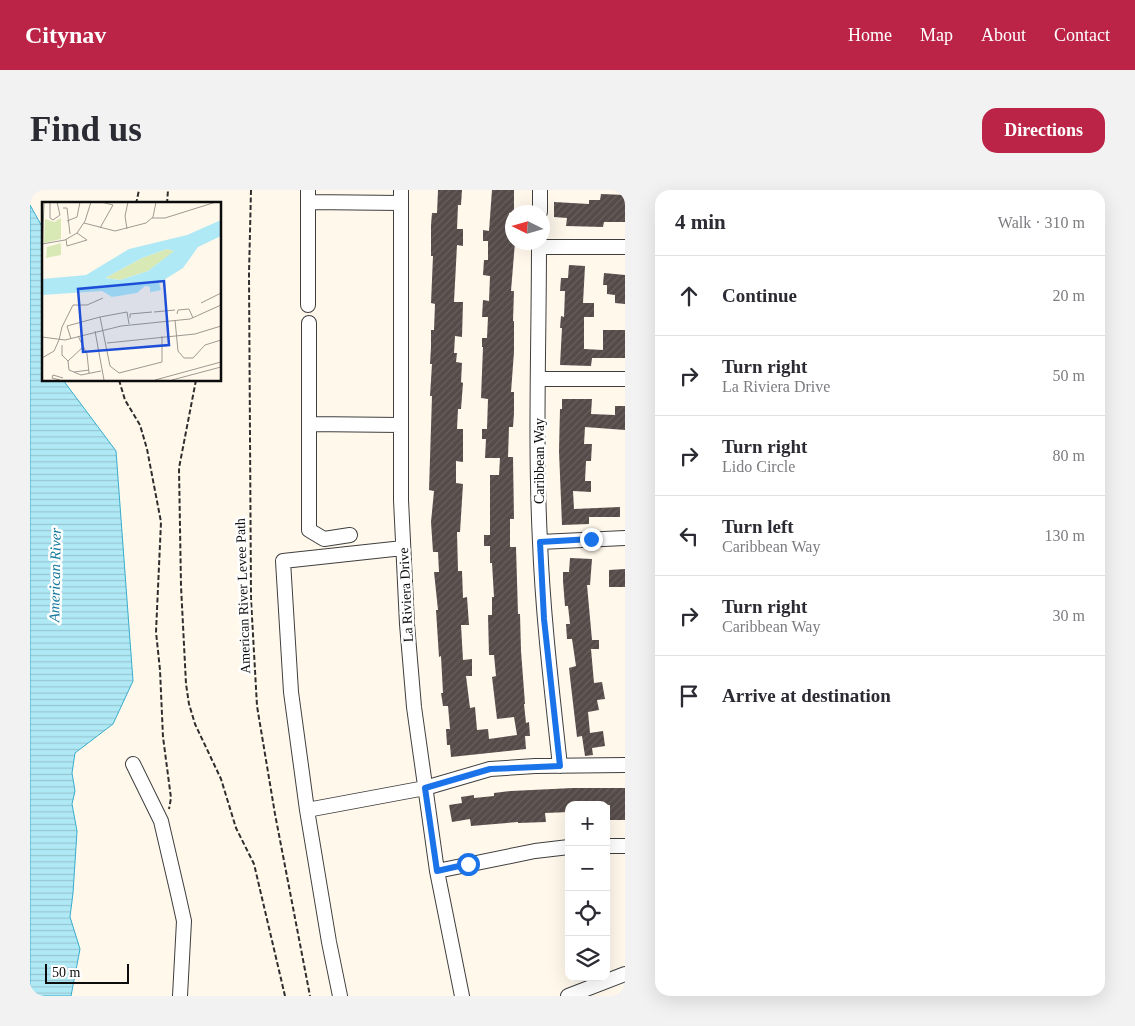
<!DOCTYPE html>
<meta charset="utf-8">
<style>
body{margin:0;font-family:"Times New Roman",serif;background:#f2f2f3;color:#2b2b33}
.controls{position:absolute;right:15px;bottom:15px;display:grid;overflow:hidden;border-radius:10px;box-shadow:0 5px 20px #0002}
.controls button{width:45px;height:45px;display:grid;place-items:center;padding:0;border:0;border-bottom:1px solid #e1e1e2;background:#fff;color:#2b2b33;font:25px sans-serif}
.compass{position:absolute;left:475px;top:15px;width:45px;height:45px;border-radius:50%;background:#fff;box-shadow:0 5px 20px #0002;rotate:275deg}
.scale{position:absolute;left:15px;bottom:12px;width:84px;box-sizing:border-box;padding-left:5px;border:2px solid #0c0c0c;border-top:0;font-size:14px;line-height:18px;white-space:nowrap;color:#0c0c0c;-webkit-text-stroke:4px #fff;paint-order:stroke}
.stop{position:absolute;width:15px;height:15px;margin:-11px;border:4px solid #1a73e8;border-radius:50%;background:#fff}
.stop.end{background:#1a73e8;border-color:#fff;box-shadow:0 1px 5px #0008}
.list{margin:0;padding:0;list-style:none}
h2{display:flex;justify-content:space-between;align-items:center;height:65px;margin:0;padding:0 20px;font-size:21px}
h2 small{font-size:16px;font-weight:400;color:#7c7c81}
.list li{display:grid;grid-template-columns:32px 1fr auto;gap:15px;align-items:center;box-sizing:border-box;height:80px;padding:0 20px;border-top:1px solid #e1e1e2}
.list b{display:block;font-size:19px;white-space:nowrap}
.list p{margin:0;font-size:16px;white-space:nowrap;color:#7c7c81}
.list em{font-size:16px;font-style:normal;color:#7c7c81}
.icon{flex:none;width:28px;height:28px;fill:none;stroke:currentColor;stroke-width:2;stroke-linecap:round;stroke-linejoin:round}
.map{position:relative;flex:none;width:595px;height:806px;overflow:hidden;border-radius:15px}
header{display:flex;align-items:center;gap:30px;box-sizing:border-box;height:70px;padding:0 25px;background:#bc2447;color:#fff}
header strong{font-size:24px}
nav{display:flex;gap:28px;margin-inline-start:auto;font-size:18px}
.intro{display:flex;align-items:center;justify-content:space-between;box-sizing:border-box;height:120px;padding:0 30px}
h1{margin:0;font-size:35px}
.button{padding:12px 22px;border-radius:15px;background:#bc2447;color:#fff;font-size:18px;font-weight:700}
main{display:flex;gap:30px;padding:0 30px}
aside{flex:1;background:#fff;border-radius:15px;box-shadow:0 5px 20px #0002}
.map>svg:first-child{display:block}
.water{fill:url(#water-rules);stroke:#37adcd}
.building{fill:url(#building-hatch)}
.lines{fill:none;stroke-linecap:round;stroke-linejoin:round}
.minor-casing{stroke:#3f3f3f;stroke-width:16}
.path{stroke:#2e2e2e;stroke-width:2;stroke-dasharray:5 2.5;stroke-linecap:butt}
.minor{stroke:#fff;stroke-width:14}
.route{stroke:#1a73e8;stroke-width:6}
.labels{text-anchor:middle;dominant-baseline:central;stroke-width:5;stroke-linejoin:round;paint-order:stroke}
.street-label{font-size:14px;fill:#0c0c0c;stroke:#fff}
.water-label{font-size:15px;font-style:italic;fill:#167b9e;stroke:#fff}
.inset-road{fill:none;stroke:#9e9a92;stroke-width:1}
.view{fill:#1d4ed8;fill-opacity:0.15;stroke:#1d4ed8;stroke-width:2.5}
.inset-edge{fill:none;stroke:#0c0c0c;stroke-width:2.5}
</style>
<header>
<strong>Citynav</strong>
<nav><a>Home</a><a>Map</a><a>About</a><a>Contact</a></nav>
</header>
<div class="intro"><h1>Find us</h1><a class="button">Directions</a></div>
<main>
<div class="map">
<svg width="595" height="806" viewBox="0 0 595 806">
<defs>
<pattern id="water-rules" width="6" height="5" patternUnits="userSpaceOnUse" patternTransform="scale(1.25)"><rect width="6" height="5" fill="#b0e9f6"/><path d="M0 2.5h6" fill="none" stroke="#96c7d2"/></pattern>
<pattern id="building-hatch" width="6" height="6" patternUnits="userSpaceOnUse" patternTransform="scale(1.25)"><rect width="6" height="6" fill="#554b49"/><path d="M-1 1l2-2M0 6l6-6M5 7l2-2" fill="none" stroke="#68605f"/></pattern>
</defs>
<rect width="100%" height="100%" fill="#fff8eb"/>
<!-- water -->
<path class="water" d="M0,15L14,40V190H33L86,261L103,491L83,534L45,563L42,583L45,601L42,614L47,641L43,703L40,727L50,759L41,806H0Z"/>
<!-- building -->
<path class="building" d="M408,0H432L431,15H428L427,39H433V56L427,55L424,112H433L432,147L425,146L424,163H427L426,172L432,173L431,192L433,193L431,219H428L427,239H433V272L426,271V293L433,294L430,342H427L428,381H432L433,408L437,407L439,435H431L433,470L442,469V486H436L440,518L445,517L447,540L458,539L459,549L487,545L484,527L467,529L462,487L466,486L464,465H459L458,425H462V407H464L462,373H460V356H454V345H460V285H469L470,268H455L456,249H452V239H457L458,209L451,208L453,157H452V148H457L458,127H452L453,110L459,111L460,86L453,85L454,70H458V51H453V40L459,41L462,0H484V22L479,23L478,41L482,42V52H485L481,101H484L483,131H484V162L481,202H484V223L483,237H479L478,267H483L484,329H480V357H486L488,424H490L491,461L495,514H494L496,533L499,532L500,546H495L496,559L421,567L420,555H417L416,539H420L418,516H413L411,503H413L411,466L409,467L406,420H408L404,382H409L408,362H403L401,332L404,301L399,300L402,206H400L402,174H400L401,157V140H404L405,114L401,113L403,66H401V35L402,23H407Z
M571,4L595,5V32H574L573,37L536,36L537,28L524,27V12L559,14V10H570Z
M539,75L555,76L553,113H564V127H554V159L573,160V140H595V168H562L561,176L530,175L532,138H530L531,126L534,127L535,101H530L531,88H538Z
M574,83L595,85V114L585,113V105L577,104V95H573Z
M532,209H562L561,224L585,225V216H595V240L555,237L554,254H562L561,271H556L555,291H561V302L543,301L544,319L590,317V327H559V334L532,335L529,261L530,219H532Z
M540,368L562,369L560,395H557L562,450H569V459H561L564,493L572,492L575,509L567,510L569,520L558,522L560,543L573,541L575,556L562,558L563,565L555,566L552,546L547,547L541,496L539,478L546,476L542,449H537L536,434H540L538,416H535L533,391V382H539Z
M595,379V397H579V380Z
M543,598H595V630H580V615H539V622L515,623L516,632L488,633V632L441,636L440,629L422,632L419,615L432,613L431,607L444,605V608L464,606V603L481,601Z"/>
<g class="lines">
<!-- minor casing -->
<g class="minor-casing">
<path id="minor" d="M371,0V310L377,434L384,517L407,681L432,806
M278,12L371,13
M510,22V0
M509,52C509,152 505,253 510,352C513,427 522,501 530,576
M509,57H595
M278,115V0
M279,133V340L294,349L320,345
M508,189H595
M279,234L371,235
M510,352L595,348
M103,574L131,631L148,704L154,731L150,806
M277,620L261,502L253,371L373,358
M576,656H595
M407,681L505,661L539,657
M310,806L299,752L277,620L395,598L460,579L505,576L595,575
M538,806L595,784"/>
</g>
<!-- path -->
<path class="path" d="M221,0L219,84L221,409L227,516L245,624L280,806
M106,14L109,0
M137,14L138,0
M89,190L95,210L110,235L117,259L131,332L126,442L130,480L133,547L141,608L139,619
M166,190L149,278L151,396L156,494L159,514L165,534L191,589L206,638L224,674L255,806"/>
<!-- minor -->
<use href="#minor" class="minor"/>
</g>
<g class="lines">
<!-- route -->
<path class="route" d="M438,674L407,681L395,598L460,579L530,576L514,429L510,352L561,349"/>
</g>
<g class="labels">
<!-- street labels -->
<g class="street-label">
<text transform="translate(509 271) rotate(-90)">Caribbean Way</text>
<text transform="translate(376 405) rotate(-93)">La Riviera Drive</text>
<text transform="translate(213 406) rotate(-92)">American River Levee Path</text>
</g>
<!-- water labels -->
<g class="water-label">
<text transform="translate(25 385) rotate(-89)">American River</text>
</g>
</g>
<!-- overview -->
<g transform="translate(12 12)">
<rect width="179" height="179" fill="#fff8eb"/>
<path d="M125,47L133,49L106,69L78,78L63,76L100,56Z" fill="#d9e9b6"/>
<path d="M19,16V37L2,41L3,17L12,20ZM19,41V53L4,56L5,45Z" fill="#d9e9b6"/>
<path d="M179,18V34L156,45L141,66L117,81L119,88L115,89L108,90V85L103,84L95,91L70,95L60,89L0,93V77L44,73L87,47L145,33ZM125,47L132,49L106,69L78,78L63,76L100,56Z" fill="#b0e9f6" fill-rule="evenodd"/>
<path class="inset-road" d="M8,0V16L11,18L18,13L15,0M21,6H25L28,32M110,16H123L174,0M25,19L35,15L38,0M42,21L73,29L104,21L111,15L114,0M58,26L71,3L59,0M85,27L83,14L86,0M24,37L25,44L45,38L35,31M0,42L23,38L35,31L43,19L49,0M0,58L2,0M159,101L179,91M112,110L133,108M135,112L136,108L147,107L151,116M58,115L85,110L87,122M88,116V112L110,110M133,118L136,149L142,156H151L163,143L179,138M53,129L62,178M36,134L45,152L47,171M0,135L23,138L79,124L148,117L179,103M29,137L25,124L58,115L68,164L77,171L120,160V134M17,138L20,125L31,103H45L61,96M65,141L153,132L179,124M20,143V153L26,159M41,145L26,159L27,168L39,173L59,169M0,156L12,149L17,138M32,170L47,168M18,178L10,176L11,173L21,176M113,178L179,160M130,178L179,165"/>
<path class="view" d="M122,79L127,143L41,150L36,87Z"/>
<rect width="179" height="179" class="inset-edge"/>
</g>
</svg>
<div class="controls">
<button>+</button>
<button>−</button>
<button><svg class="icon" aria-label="locate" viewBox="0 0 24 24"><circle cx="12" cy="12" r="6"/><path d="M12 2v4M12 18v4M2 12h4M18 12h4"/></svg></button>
<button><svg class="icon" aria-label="layers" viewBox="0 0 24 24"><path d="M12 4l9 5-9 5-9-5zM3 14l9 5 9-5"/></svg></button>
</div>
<svg class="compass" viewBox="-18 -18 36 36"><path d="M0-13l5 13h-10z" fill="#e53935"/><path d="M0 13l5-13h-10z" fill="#7c7c81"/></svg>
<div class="scale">50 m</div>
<div class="stop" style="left:438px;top:674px"></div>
<div class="stop end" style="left:561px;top:349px"></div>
</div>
<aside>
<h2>4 min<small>Walk · 310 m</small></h2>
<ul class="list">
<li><svg class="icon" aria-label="ahead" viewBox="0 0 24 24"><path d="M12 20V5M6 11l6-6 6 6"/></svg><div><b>Continue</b></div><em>20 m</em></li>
<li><svg class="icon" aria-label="right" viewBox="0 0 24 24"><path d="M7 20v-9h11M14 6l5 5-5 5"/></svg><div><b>Turn right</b><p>La Riviera Drive</p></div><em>50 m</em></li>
<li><svg class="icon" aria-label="right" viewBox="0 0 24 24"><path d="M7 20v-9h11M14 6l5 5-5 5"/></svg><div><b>Turn right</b><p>Lido Circle</p></div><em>80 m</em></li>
<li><svg class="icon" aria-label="left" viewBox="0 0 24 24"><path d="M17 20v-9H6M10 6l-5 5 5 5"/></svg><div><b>Turn left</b><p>Caribbean Way</p></div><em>130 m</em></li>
<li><svg class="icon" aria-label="right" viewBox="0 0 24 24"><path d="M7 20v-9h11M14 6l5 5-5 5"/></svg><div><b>Turn right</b><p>Caribbean Way</p></div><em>30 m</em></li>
<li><svg class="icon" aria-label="arrive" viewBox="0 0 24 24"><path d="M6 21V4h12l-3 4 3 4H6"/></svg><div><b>Arrive at destination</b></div></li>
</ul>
</aside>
</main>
